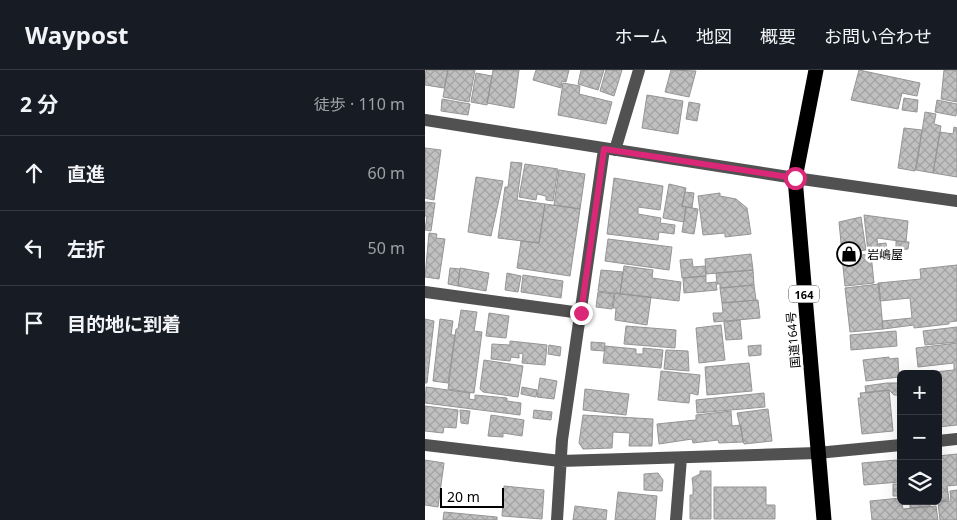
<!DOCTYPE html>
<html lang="ja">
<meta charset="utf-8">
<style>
body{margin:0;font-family:"Noto Sans","Noto Sans JP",sans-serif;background:#20242c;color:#f1f3f6}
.controls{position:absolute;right:15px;bottom:15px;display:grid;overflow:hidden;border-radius:8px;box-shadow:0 5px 20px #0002}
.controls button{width:45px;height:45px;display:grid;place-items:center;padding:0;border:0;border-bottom:1px solid #363941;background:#171b24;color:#f1f3f6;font:25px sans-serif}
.scale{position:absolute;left:15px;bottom:12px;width:64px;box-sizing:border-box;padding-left:5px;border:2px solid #000;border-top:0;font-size:14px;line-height:18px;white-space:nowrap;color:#000;-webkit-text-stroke:4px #fff;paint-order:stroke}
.stop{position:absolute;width:15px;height:15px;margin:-11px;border:4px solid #db2777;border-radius:50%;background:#fff}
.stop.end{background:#db2777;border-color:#fff;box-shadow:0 1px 5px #0008}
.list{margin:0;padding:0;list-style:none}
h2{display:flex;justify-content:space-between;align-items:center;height:65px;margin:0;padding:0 20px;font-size:21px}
h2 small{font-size:16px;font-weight:400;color:#9ea1a6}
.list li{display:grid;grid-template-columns:32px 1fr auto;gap:15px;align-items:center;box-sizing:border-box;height:75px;padding:0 20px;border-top:1px solid #363941}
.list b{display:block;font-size:19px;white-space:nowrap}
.list em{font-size:16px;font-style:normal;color:#9ea1a6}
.icon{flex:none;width:28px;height:28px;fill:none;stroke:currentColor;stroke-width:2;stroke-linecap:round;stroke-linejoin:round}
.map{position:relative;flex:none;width:532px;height:450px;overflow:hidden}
header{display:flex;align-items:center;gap:30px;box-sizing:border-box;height:70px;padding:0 25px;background:#171b24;border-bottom:1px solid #363941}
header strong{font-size:24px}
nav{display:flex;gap:28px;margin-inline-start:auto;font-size:18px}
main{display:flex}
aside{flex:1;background:#171b24}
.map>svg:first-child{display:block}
.building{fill:url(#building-cross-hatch);stroke:#959595}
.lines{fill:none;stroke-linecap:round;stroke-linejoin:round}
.minor{stroke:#515151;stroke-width:12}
.highway{stroke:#000;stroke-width:15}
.route{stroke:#db2777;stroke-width:6}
.labels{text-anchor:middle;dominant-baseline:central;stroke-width:5;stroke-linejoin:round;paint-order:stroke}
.shield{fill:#fff;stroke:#4c4c4c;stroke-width:1}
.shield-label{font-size:11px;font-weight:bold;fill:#000}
.poi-label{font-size:12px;fill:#000;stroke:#fff;text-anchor:start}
.street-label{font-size:12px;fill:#000;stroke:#fff}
</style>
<header>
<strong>Waypost</strong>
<nav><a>ホーム</a><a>地図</a><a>概要</a><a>お問い合わせ</a></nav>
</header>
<main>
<aside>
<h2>2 分<small>徒歩 · 110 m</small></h2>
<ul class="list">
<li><svg class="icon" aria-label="ahead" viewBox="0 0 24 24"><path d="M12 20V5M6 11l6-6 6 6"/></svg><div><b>直進</b></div><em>60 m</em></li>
<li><svg class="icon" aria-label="left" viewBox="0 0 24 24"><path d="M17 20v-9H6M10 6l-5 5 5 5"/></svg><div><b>左折</b></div><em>50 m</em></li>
<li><svg class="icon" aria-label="arrive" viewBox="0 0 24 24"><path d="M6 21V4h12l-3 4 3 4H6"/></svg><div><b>目的地に到着</b></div></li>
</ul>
</aside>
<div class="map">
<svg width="532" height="450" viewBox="0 0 532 450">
<defs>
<pattern id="building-cross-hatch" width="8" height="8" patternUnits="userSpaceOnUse" patternTransform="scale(1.25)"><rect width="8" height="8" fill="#c0c0c0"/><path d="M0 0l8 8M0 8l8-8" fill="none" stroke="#a3a3a3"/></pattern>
</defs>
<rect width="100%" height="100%" fill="#fff"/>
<!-- building -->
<path class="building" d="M1,0H23L19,18L0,15Z
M23,0H50L44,32L18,27Z
M68,0H94L89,38L62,33Z
M111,0H144L141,12L137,11L136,18L108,10Z
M156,0H179L173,20L153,14Z
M181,0H197L189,26L175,21Z
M246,0L271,1L264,27L240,22Z
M434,0L495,13L492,26L477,23L473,39L426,30Z
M519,0H532V32L516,29Z
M51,3L67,6L62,35L46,32Z
M138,13L155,16L154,24L187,32L181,54L133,45Z
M222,25L258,31L253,64L217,58Z
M479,28L493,30L492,42L477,40Z
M17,29L45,34L43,45L16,41Z
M512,30L532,34L531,46L510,42Z
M264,32L275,34L272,51L261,49Z
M500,42L511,44L509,54L516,56L508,103L491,100Z
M529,57L532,58V107L508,103L515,62L528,64Z
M479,58L497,60L490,101L473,98Z
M0,78L16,80L9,130L0,128Z
M86,92L97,93L92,130L120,134L114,173L73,168L80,117H83Z
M100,94L133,99L128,131L121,130V126L112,124L111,130L94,127Z
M134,100L160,104L155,139L129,135Z
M51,107L78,111L66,166L43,162Z
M189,108L238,116L235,140L213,137V144L236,148L235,153L250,155L249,164L234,162L233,170L182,164Z
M244,114L261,118L257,136L261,137L259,152L238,148Z
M260,122L269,123L267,138L257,136Z
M295,123V126L311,129L322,138L326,164L300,167V163L278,165L273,126Z
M0,132L10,133L6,161L0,160L2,146H0Z
M120,134L155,139L145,206L92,198L96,171L114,173Z
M261,137L273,139L269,164L257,162Z
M439,145L483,151L481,172L452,168L453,181L443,182Z
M436,147L441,180L417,183L414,152Z
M4,163L12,164L11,168L20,169L14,209L0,207Z
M183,169L247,177L244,200L180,191Z
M471,171L484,172L483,179L471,180Z
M461,173L462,180L453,181L452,174Z
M326,184L328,200L281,204L280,189Z
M446,184L449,213L420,216L417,187Z
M267,189L268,197L280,196L281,206L257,208L255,190Z
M532,195V251L524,252V254L489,258V255L458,259L457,251L487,248L485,228L455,231L453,213L496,209L495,199Z
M199,196L228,200L227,208L256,212L254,231L195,224Z
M25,198L35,199L33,216L23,214Z
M35,198L64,203L61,221L33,216Z
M176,200L198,202L195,224L173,221Z
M328,200L329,215L295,218V214H292L291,203Z
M82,203L96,206L93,222L80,220Z
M98,205L138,211L136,228L96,222Z
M281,206V213L291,212L292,220L259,223L258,208Z
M454,214L458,259L425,262L420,218Z
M329,215L331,230L297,233L295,218Z
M173,222L189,224L187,239L171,237Z
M190,223L226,227L222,255L190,250L191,238H188Z
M333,230L335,248L289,252L288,243H298L297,233Z
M36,240L52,242L49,261L57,262L49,323L23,319L31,259H33Z
M64,243L84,246L81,268L61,266Z
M0,249L9,251L2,313H0Z
M15,249L28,251L26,265H30L23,313L8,311Z
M315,250L317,269L301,270L299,252Z
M296,255L300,290L274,293L271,258Z
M201,256L251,260L250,278L199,274Z
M532,257V272L500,275L498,261Z
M471,261L472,276L426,280L425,265Z
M85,271L122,275L120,295L97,293L98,284L94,283V288L86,287L85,291L66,289L67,274L85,275Z
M166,272L180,273L179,281L166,280Z
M532,273V355L513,357V304L499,303L529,300V293L493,297L491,278Z
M124,275L136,277L135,286L123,284Z
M336,275V285L324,286L323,276Z
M180,276L211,279V284H218V278L238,280L236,298L178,293Z
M241,280L263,281L264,301L239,299Z
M464,287V289L473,288L474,307L441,311L438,290Z
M59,290L98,296L93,327L58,322L55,319Z
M324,293L327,321L282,325L280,297Z
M236,301L275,305L273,325L265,323L264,333L233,330Z
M115,308L132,311L129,329L112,327Z
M462,313H476V325H469L464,320L441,323L440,316Z
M1,317L45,323L44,329L50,330V325L82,328V331L96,333L95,345L0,333Z
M97,317L112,320L111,327L96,324Z
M160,319L204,324L201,345L158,340Z
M464,320L468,361L437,364L433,328H436L435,323Z
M339,323L340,337L272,343L271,330Z
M0,336L33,340L31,358L19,357L18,363L0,361Z
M343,339L347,371L319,374L312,343Z
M35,340L45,341L43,354L36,353Z
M109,340L127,342L126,350L108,348Z
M306,341L307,356L316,355L318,372L294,373L293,370L268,373L267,369L234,374L232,354L271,350V345Z
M66,345L99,350L97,366L78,363V367L63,366Z
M158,345L228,349L227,376H204L205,363L188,362L187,378L158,379L154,373Z
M532,384V415L522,416L524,430L513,431V386Z
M0,390L19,393L13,437L0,435Z
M472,390L474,412L439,415L437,393Z
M275,401H286V449H265V425H268V416L267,408L275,404Z
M233,403L238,410L237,421L219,420V404Z
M468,414H476V426H468Z
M79,416L119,420L117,449L77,446Z
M289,417H341V435H350V449H289Z
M532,420V450H515L513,432L526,431L525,421Z
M193,422L232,426L230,450H190Z
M476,428L478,439L511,436L513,450H447L445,431Z
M485,431H505V436L485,438Z
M150,436L182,440L181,450H148Z
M19,442L72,447V450H18Z"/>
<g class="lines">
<!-- minor -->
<path class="minor" d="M0,50L370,108L532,131
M190,80L214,0
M0,222L156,243
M513,371L532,369
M0,375L135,391L392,383L476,375
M132,450L137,370L179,79
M251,450L256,388"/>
<!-- highway -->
<path class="highway" d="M391,0L370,108L399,450"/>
</g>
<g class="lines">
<!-- route -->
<path class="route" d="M156,243L179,79L370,108"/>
</g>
<!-- icons -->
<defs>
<g id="shop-ring" transform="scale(1.25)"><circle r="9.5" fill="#fff" stroke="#000" stroke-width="1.5"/><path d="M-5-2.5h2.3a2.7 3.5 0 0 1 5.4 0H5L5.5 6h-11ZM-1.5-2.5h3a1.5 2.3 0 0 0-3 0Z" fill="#000"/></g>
</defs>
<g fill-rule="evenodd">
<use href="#shop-ring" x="424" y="184"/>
</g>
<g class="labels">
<!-- shield labels -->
<rect class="shield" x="364" y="215.5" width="30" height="17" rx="4"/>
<g class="shield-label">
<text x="379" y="224">164</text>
</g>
<!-- poi labels -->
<g class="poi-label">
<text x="442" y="184">岩嶋屋</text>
</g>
<!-- street labels -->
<g class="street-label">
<text transform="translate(368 270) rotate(-95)">国道164号</text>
</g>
</g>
</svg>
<div class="controls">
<button>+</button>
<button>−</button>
<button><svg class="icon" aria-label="layers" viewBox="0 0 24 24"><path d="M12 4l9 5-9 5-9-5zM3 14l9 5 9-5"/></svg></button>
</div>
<div class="scale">20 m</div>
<div class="stop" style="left:370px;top:108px"></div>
<div class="stop end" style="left:156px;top:243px"></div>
</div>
</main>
